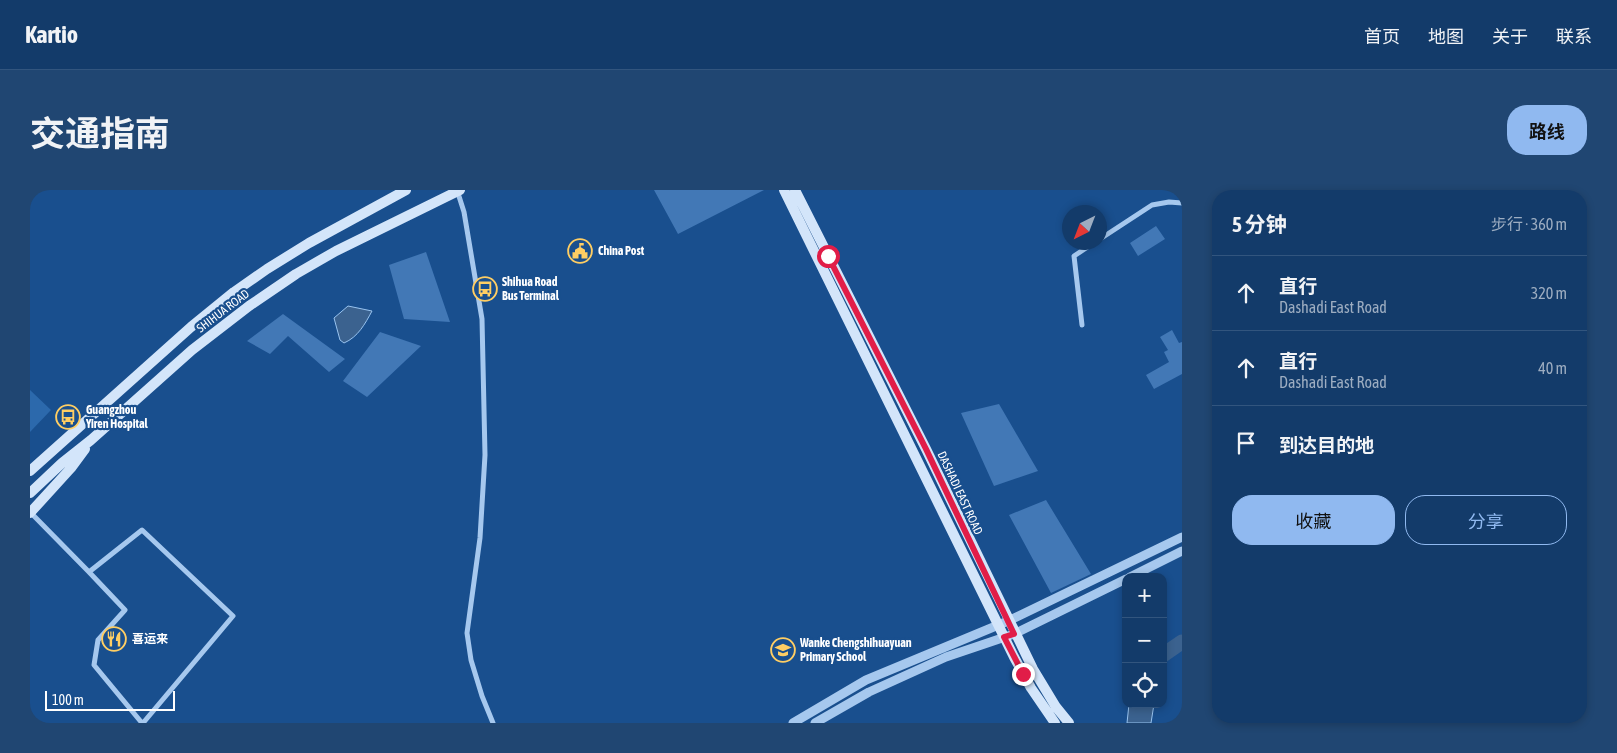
<!DOCTYPE html>
<html lang="zh">
<meta charset="utf-8">
<style>
body{margin:0;font-family:"Asap Condensed","Noto Sans SC",sans-serif;background:#204672;color:#f1f3f6}
.controls{position:absolute;right:15px;bottom:15px;display:grid;overflow:hidden;border-radius:10px;box-shadow:0 2px 8px #0003}
.controls button{width:45px;height:45px;display:grid;place-items:center;padding:0;border:0;border-bottom:1px solid #32557e;background:#133b6a;color:#f1f3f6;font:25px sans-serif}
.compass{position:absolute;left:1032px;top:15px;width:45px;height:45px;border-radius:50%;background:#133b6a;box-shadow:0 2px 8px #0003;rotate:222deg}
.scale{position:absolute;left:15px;bottom:12px;width:130px;box-sizing:border-box;padding-left:5px;border:2px solid #fff;border-top:0;font-size:14px;line-height:18px;white-space:nowrap;color:#fff;-webkit-text-stroke:4px #194f8e;paint-order:stroke}
.stop{position:absolute;width:15px;height:15px;margin:-11px;border:4px solid #e11d48;border-radius:50%;background:#fff}
.stop.end{background:#e11d48;border-color:#fff;box-shadow:0 1px 5px #0008}
.list{margin:0;padding:0;list-style:none}
h2{display:flex;justify-content:space-between;align-items:center;height:65px;margin:0;padding:0 20px;font-size:21px}
h2 small{font-size:16px;font-weight:400;color:#9dadc1}
.list li{display:grid;grid-template-columns:32px 1fr auto;gap:15px;align-items:center;box-sizing:border-box;height:75px;padding:0 20px;border-top:1px solid #32557e}
.list b{display:block;font-size:19px;white-space:nowrap}
.list p{margin:0;font-size:16px;white-space:nowrap;color:#9dadc1}
.list em{font-size:16px;font-style:normal;color:#9dadc1}
.actions{display:flex;gap:10px;padding:15px 20px}
.actions a{flex:1;padding:11px 0;border:1px solid #90b9f0;border-radius:20px;text-align:center;font-size:18px;color:#90b9f0}
.actions .main{background:#90b9f0;color:#111}
.icon{flex:none;width:28px;height:28px;fill:none;stroke:currentColor;stroke-width:2;stroke-linecap:round;stroke-linejoin:round}
.map{position:relative;flex:none;width:1152px;height:533px;overflow:hidden;border-radius:20px}
header{display:flex;align-items:center;gap:30px;box-sizing:border-box;height:70px;padding:0 25px;background:#133b6a;border-bottom:1px solid #32557e}
header strong{font-size:24px}
nav{display:flex;gap:28px;margin-inline-start:auto;font-size:18px}
.intro{display:flex;align-items:center;justify-content:space-between;box-sizing:border-box;height:120px;padding:0 30px}
h1{margin:0;font-size:35px}
.button{padding:12px 22px;border-radius:20px;background:#90b9f0;color:#111;font-size:18px;font-weight:700}
main{display:flex;gap:30px;padding:0 30px}
aside{flex:1;background:#133b6a;border-radius:20px;box-shadow:0 2px 8px #0003}
.map>svg:first-child{display:block}
.green{fill:#2c69ac}
.water{fill:#3b628f;stroke:#99c4f0}
.lines{fill:none;stroke-linecap:round;stroke-linejoin:round}
.river{stroke:#3b628f;stroke-width:15}
.building{fill:#4278b6}
.minor{stroke:#a6c8ee;stroke-width:5}
.tertiary{stroke:#a6c8ee;stroke-width:9}
.secondary{stroke:#d3e5fa;stroke-width:10}
.route{stroke:#e11d48;stroke-width:6}
.labels{text-anchor:middle;dominant-baseline:central;stroke-width:4.5;stroke-linejoin:round;paint-order:stroke}
.poi-label{font-size:12px;font-weight:bold;fill:#fff;stroke:#194f8e;text-anchor:start}
.street-label{font-size:12px;fill:#fff;stroke:#194f8e}
</style>
<header>
<strong>Kartio</strong>
<nav><a>首页</a><a>地图</a><a>关于</a><a>联系</a></nav>
</header>
<div class="intro"><h1>交通指南</h1><a class="button">路线</a></div>
<main>
<div class="map">
<svg width="1152" height="533" viewBox="0 0 1152 533">
<rect width="100%" height="100%" fill="#194f8e"/>
<!-- green -->
<path class="green" d="M0,200L21,220L0,242Z"/>
<!-- water -->
<path class="water" d="M318,116L342,121C335,134 328,147 314,153L310,150L304,128Z
M1099,514H1124L1121,533H1097Z"/>
<g class="lines">
<!-- river -->
<path class="river" d="M1133,465L1152,452"/>
</g>
<!-- building -->
<path class="building" d="M624,0H734L648,44Z
M1126,36L1135,49L1108,66L1100,53Z
M396,62L420,132L374,129L359,75Z
M253,124L315,169L299,182L258,146L240,164L217,151Z
M1142,140L1149,153L1152,152V184L1124,199L1116,185L1139,172L1134,162L1138,160L1130,147Z
M350,142L391,156L337,207L313,191Z
M969,214L1008,281L964,296L931,223Z
M1016,310L1061,384L1021,403L979,325Z"/>
<g class="lines">
<!-- minor -->
<path class="minor" d="M427,0L434,22L452,129L455,265L450,348L437,443L441,470L452,506L463,533
M1070,49L1122,15L1139,12L1152,13
M1052,135L1044,66L1065,52
M1,323L59,382L112,340L203,426L113,533
M59,382L95,420L68,450L64,475L112,533"/>
<!-- tertiary -->
<path class="tertiary" d="M1100,387L1152,361
M763,533L836,490L978,431L1152,347
M785,533L839,502L916,467L984,444L1096,389"/>
<!-- secondary -->
<path class="secondary" d="M754,0L984,467L1001,498L1025,533
M765,0L896,259L1003,479L1026,517L1039,533
M0,281L161,137L204,102L237,79L279,53L376,0
M0,303L32,273L61,250L162,160L219,116L266,84L306,61L430,0
M0,323L41,278L55,259"/>
</g>
<g class="lines">
<!-- route -->
<path class="route" d="M798,66L896,259L984,444L974,447L993,484"/>
</g>
<!-- icons -->
<defs>
<g id="civic-ring" transform="scale(1.25)"><circle r="9.5" fill="#194f8e" stroke="#ffce63" stroke-width="1.5"/><path d="M-.6-6.5H3V-4.5H.6V-3L4-1V1h2V6H-6V1h2V-1L-.6-3ZM-1.2 2.5V6h2.4V2.5Z" fill="#ffce63"/></g>
<g id="bus-ring" transform="scale(1.25)"><circle r="9.5" fill="#194f8e" stroke="#ffce63" stroke-width="1.5"/><path d="M-5-6H5V4H4V6H2V4H-2V6H-4V4H-5ZM-3.5-4V0h7V-4ZM-3.5 1.2v1.5H-2V1.2ZM2 1.2v1.5H3.5V1.2Z" fill="#ffce63"/></g>
<g id="restaurant-ring" transform="scale(1.25)"><circle r="9.5" fill="#194f8e" stroke="#ffce63" stroke-width="1.5"/><path d="M-5-6h1v4h1v-4h1v4h1v-4h1v5L-1.5 .5V6h-2V.5L-5-1ZM5-6V6H3V1.5H1.5Q1.5-4 5-6Z" fill="#ffce63"/></g>
<g id="school-ring" transform="scale(1.25)"><circle r="9.5" fill="#194f8e" stroke="#ffce63" stroke-width="1.5"/><path d="M0-5L7-2L0 1L-7-2ZM-4 1L0 2.5L4 1V4Q0 6-4 4Z" fill="#ffce63"/></g>
</defs>
<g fill-rule="evenodd">
<use href="#civic-ring" x="550" y="61"/>
<use href="#bus-ring" x="455" y="99"/>
<use href="#bus-ring" x="38" y="227"/>
<use href="#restaurant-ring" x="84" y="449"/>
<use href="#school-ring" x="753" y="460"/>
</g>
<g class="labels">
<!-- poi labels -->
<g class="poi-label">
<text x="568" y="61">China Post</text>
<text x="472" y="92">Shihua Road<tspan x="472" dy="14">Bus Terminal</tspan></text>
<text x="56" y="220">Guangzhou<tspan x="56" dy="14">Yiren Hospital</tspan></text>
<text x="102" y="449">喜运来</text>
<text x="770" y="453">Wanke Chengshihuayuan<tspan x="770" dy="14">Primary School</tspan></text>
</g>
<!-- street labels -->
<g class="street-label">
<text transform="translate(193 121) rotate(-37)">SHIHUA ROAD</text>
<text transform="translate(930 303) rotate(65)">DASHADI EAST ROAD</text>
</g>
</g>
</svg>
<div class="controls">
<button>+</button>
<button>−</button>
<button><svg class="icon" aria-label="locate" viewBox="0 0 24 24"><circle cx="12" cy="12" r="6"/><path d="M12 2v4M12 18v4M2 12h4M18 12h4"/></svg></button>
</div>
<svg class="compass" viewBox="-18 -18 36 36"><path d="M0-13l5 13h-10z" fill="#e53935"/><path d="M0 13l5-13h-10z" fill="#9dadc1"/></svg>
<div class="scale">100 m</div>
<div class="stop" style="left:798px;top:66px"></div>
<div class="stop end" style="left:993px;top:484px"></div>
</div>
<aside>
<h2>5 分钟<small>步行 · 360 m</small></h2>
<ul class="list">
<li><svg class="icon" aria-label="ahead" viewBox="0 0 24 24"><path d="M12 20V5M6 11l6-6 6 6"/></svg><div><b>直行</b><p>Dashadi East Road</p></div><em>320 m</em></li>
<li><svg class="icon" aria-label="ahead" viewBox="0 0 24 24"><path d="M12 20V5M6 11l6-6 6 6"/></svg><div><b>直行</b><p>Dashadi East Road</p></div><em>40 m</em></li>
<li><svg class="icon" aria-label="arrive" viewBox="0 0 24 24"><path d="M6 21V4h12l-3 4 3 4H6"/></svg><div><b>到达目的地</b></div></li>
</ul>
<div class="actions"><a class="main">收藏</a><a>分享</a></div>
</aside>
</main>
